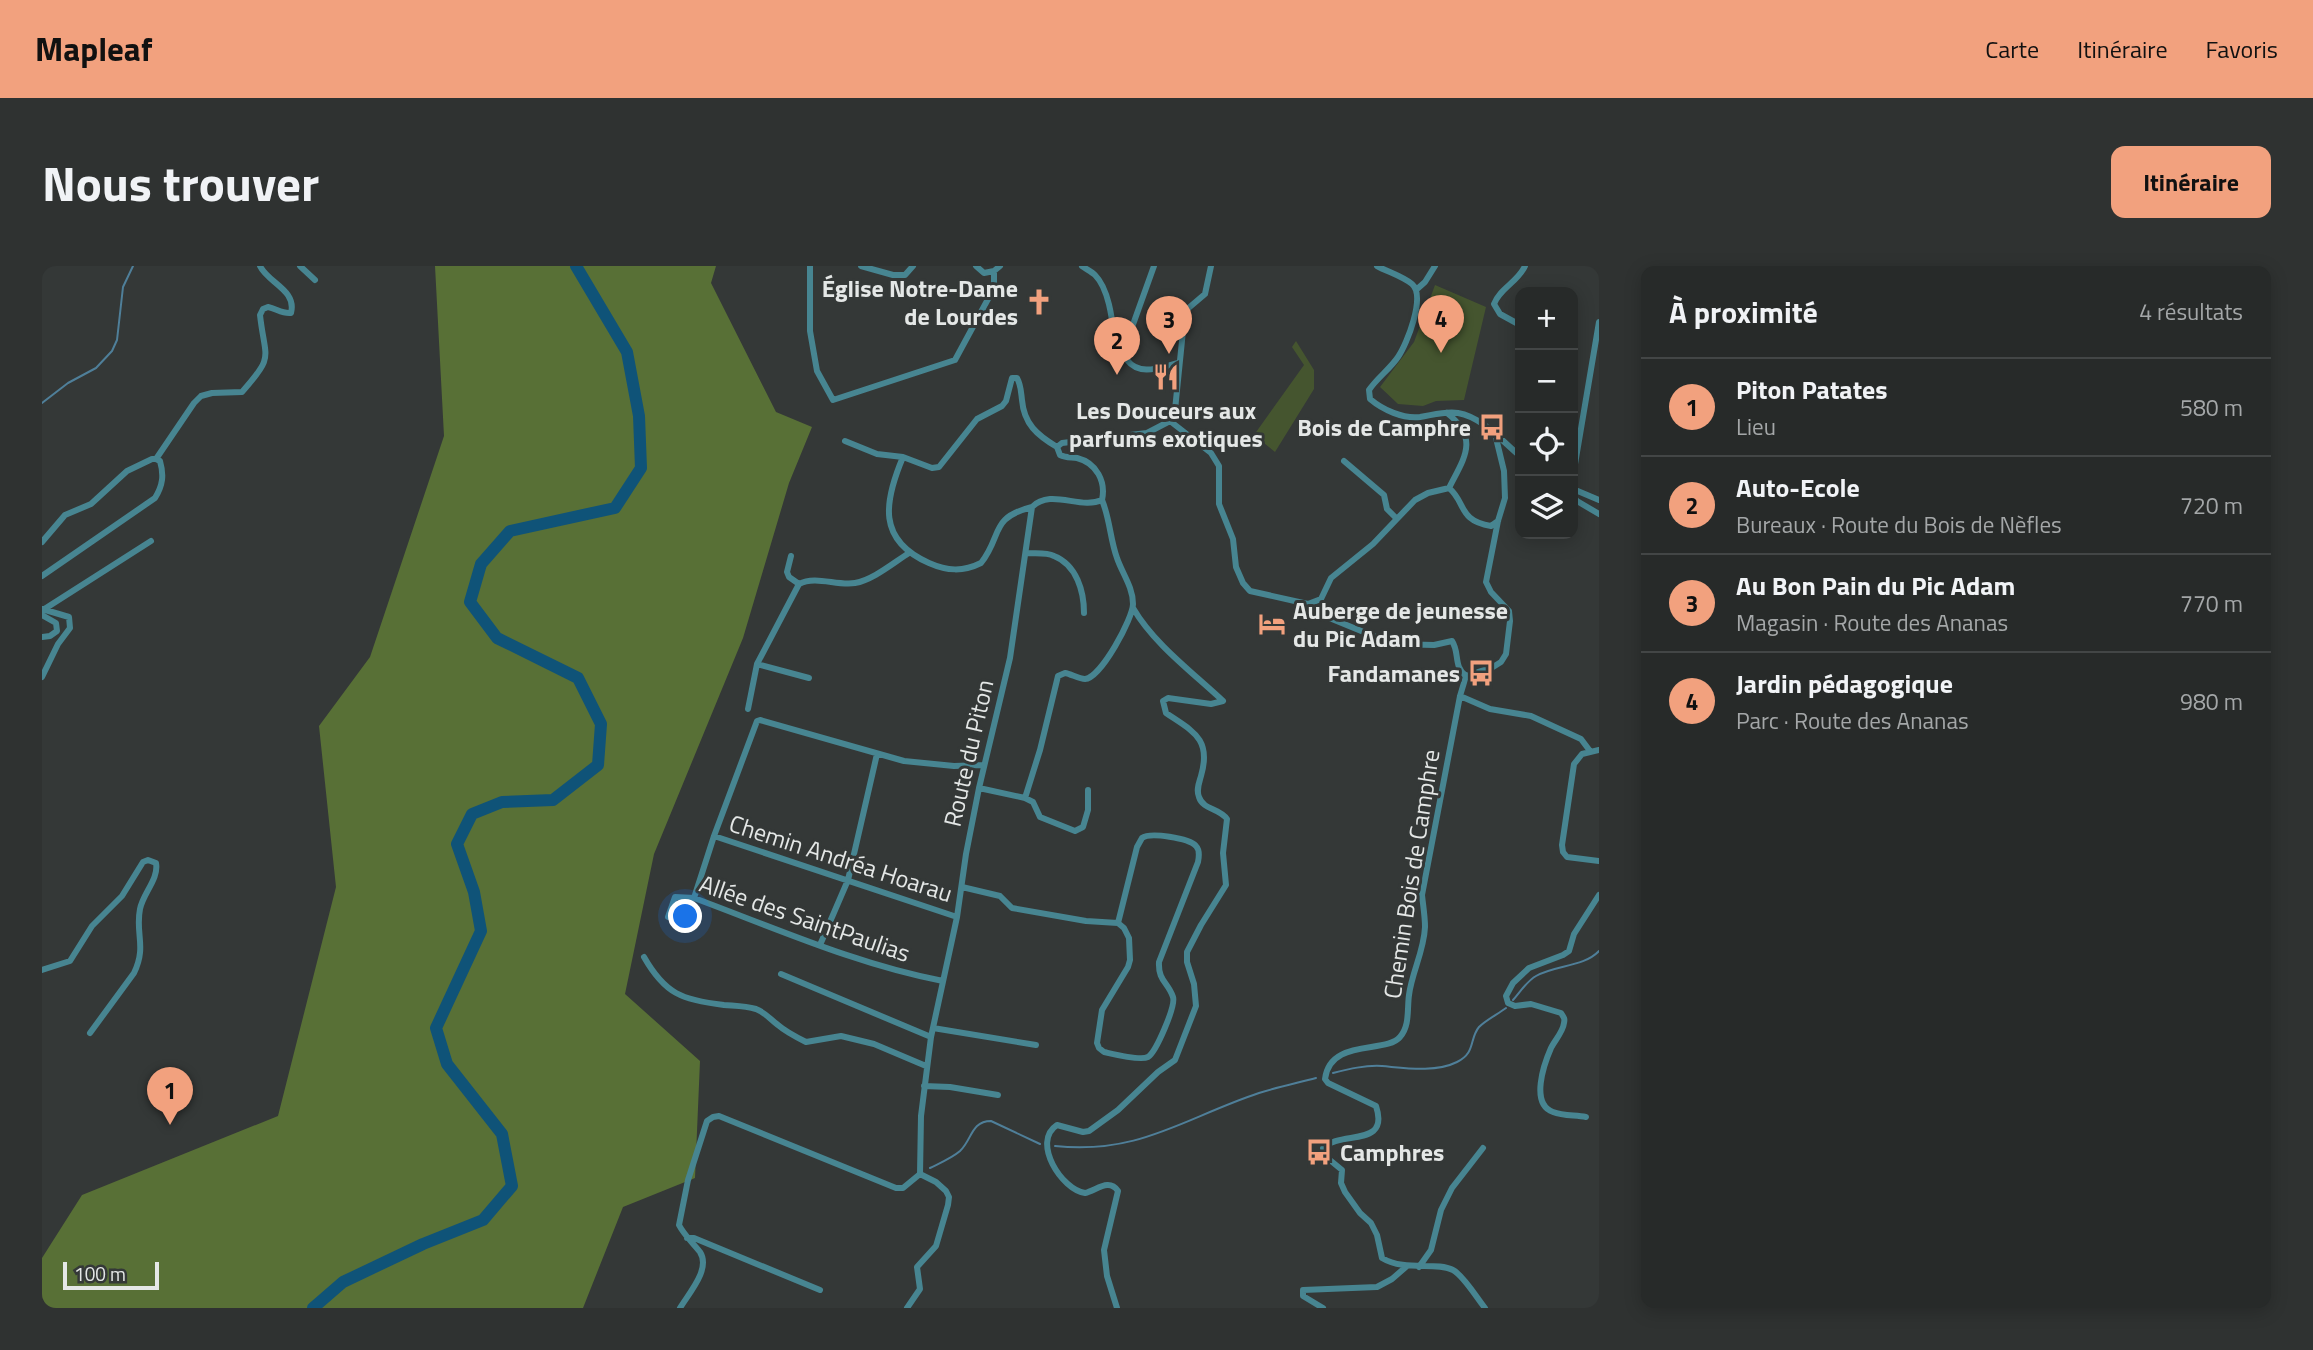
<!DOCTYPE html>
<html lang="fr">
<meta charset="utf-8">
<style>
body{margin:0;font-family:"Titillium Web",sans-serif;background:#2f3231;color:#f1f3f6}
.controls{position:absolute;right:21px;top:21px;display:grid;overflow:hidden;border-radius:14px;box-shadow:0 4px 18px #0003}
.controls button{width:63px;height:63px;display:grid;place-items:center;padding:0;border:0;border-bottom:2px solid #434646;background:#272a29;color:#f1f3f6;font:35px sans-serif}
.scale{position:absolute;left:21px;bottom:18px;width:96px;box-sizing:border-box;padding-left:7px;border:4px solid #e4e7e6;border-top:0;font-size:19px;line-height:24px;white-space:nowrap;color:#e4e7e6;-webkit-text-stroke:5px #343837;paint-order:stroke}
.you{position:absolute;left:644px;top:651px;width:24px;height:24px;margin:-18px;border:5px solid #fff;border-radius:50%;background:#1a73e8;box-shadow:0 0 0 10px #1a73e833}
.badge{display:grid;place-items:center;width:46px;height:46px;border-radius:50%;background:#f2a17e;color:#111;font-size:23px;font-weight:700}
.pin{position:absolute;translate:-50% -58px;filter:drop-shadow(0 2px 4px #0008)}
.pin::after{content:'';position:absolute;top:37px;width:24px;height:21px;background:inherit;clip-path:polygon(0 0,100% 0,50% 100%)}
.list{margin:0;padding:0;list-style:none}
h2{display:flex;justify-content:space-between;align-items:center;height:91px;margin:0;padding:0 28px;font-size:30px}
h2 small{font-size:23px;font-weight:400;color:#a4a7a8}
.list li{display:grid;grid-template-columns:46px 1fr auto;gap:21px;align-items:center;box-sizing:border-box;height:98px;padding:0 28px;border-top:2px solid #434646}
.list b{display:block;font-size:26px;white-space:nowrap}
.list p{margin:0;font-size:23px;white-space:nowrap;color:#a4a7a8}
.list em{font-size:23px;font-style:normal;color:#a4a7a8}
.icon{flex:none;width:38px;height:38px;fill:none;stroke:currentColor;stroke-width:2;stroke-linecap:round;stroke-linejoin:round}
.map{position:relative;flex:none;width:1557px;height:1042px;overflow:hidden;border-radius:14px}
header{display:flex;align-items:center;gap:42px;box-sizing:border-box;height:98px;padding:0 35px;background:#f2a17e;color:#111}
header strong{font-size:33px}
nav{display:flex;gap:38px;margin-inline-start:auto;font-size:24px}
.intro{display:flex;align-items:center;justify-content:space-between;box-sizing:border-box;height:168px;padding:0 42px}
h1{margin:0;font-size:49px}
.button{padding:18px 32px;border-radius:14px;background:#f2a17e;color:#111;font-size:24px;font-weight:700}
main{display:flex;gap:42px;padding:0 42px}
aside{flex:1;background:#272a29;border-radius:14px;box-shadow:0 4px 18px #0003}
.map>svg:first-child{display:block}
.green{fill:#45552f}
.forest{fill:#587036}
.lines{fill:none;stroke-linecap:round;stroke-linejoin:round}
.stream{stroke:#4f7f99;stroke-width:2}
.river{stroke:#0f5378;stroke-width:12}
.minor{stroke:#478591;stroke-width:6}
.labels{text-anchor:middle;dominant-baseline:central;stroke-width:6;stroke-linejoin:round;paint-order:stroke}
.poi-label{font-size:24px;font-weight:bold;fill:#e4e7e6;stroke:#343837;text-anchor:end}
.street-label{font-size:24px;fill:#e4e7e6;stroke:#343837}
</style>
<header>
<strong>Mapleaf</strong>
<nav><a>Carte</a><a>Itinéraire</a><a>Favoris</a></nav>
</header>
<div class="intro"><h1>Nous trouver</h1><a class="button">Itinéraire</a></div>
<main>
<div class="map">
<svg width="1557" height="1042" viewBox="0 0 1557 1042">
<rect width="100%" height="100%" fill="#343837"/>
<!-- green -->
<path class="green" d="M1393,19L1444,41L1422,134L1394,135L1381,140L1356,138L1338,121L1372,76Z
M1254,75L1272,104V123L1233,186L1212,169L1262,99L1250,81Z"/>
<!-- forest -->
<path class="forest" d="M393,0H674L669,17L734,146L770,161L747,217L701,372L612,588L583,728L658,795L653,912L581,941L541,1042H0V992L40,929L236,850L294,621L277,460L328,391L402,170Z"/>
<g class="lines">
<!-- stream -->
<path class="stream" d="M0,137L26,117L54,102L70,85L75,74L81,21L91,0
M1471,734C1478,726 1485,715 1494,710C1513,699 1542,701 1557,685
M1291,807C1307,803 1323,799 1340,800C1363,802 1393,807 1415,796C1434,787 1427,773 1437,761C1444,754 1456,748 1464,742
M1013,880C1097,889 1142,852 1217,827C1236,821 1255,817 1274,812
M888,902C898,897 910,892 918,885C930,874 929,855 949,855L998,878"/>
<!-- river -->
<path class="river" d="M271,1042L301,1016L381,978L441,954L470,920L460,868L405,798L394,762L439,665L432,626L415,578L430,548L460,536L511,534L556,499L559,458L536,412L455,372L428,336L439,298L468,265L573,242L599,202L597,150L585,86L534,0"/>
<!-- minor -->
<path class="minor" d="M258,0L273,14
M768,0V65L775,105L791,134L913,94L952,22V5
M819,0L851,9H863L871,0
M934,0L942,7L952,5L958,0
M1040,0C1044,3 1050,6 1053,9C1069,25 1071,63 1074,84L1076,87L1083,88
M1112,0L1084,78L1085,94C1098,111 1119,101 1136,97
M1335,0C1346,6 1360,10 1370,18C1384,30 1365,78 1356,91C1348,103 1335,112 1327,124L1328,133C1341,144 1361,153 1378,151C1391,149 1403,145 1416,147C1440,151 1460,175 1478,190
M1374,24L1383,16L1393,0
M1478,59L1458,48L1452,38C1458,22 1476,16 1483,0
M1405,147C1438,173 1422,192 1407,222
M1128,155L1169,187L1177,200V238L1191,273L1194,301L1201,317L1208,325L1266,338
M803,175L835,188L861,191L890,202L897,201L935,153L960,140L964,135L970,112H975C979,119 979,126 980,134C982,158 995,169 1015,181
M861,191C842,236 835,274 887,297C905,305 921,306 939,297C961,269 947,252 990,241
M1302,195L1342,229L1345,243L1354,252
M1531,210L1557,56
M1531,223L1557,234
M1531,230L1535,235L1557,248
M0,276L23,249L49,238L85,205L110,193H114L152,137L159,130L170,127L200,126C233,89 223,94 218,49L221,43L226,41C235,43 240,48 249,47C255,24 226,17 218,0
M984,287C993,288 1004,286 1012,290C1035,299 1042,326 1042,347
M749,290L745,306L747,311L757,318
M0,310L113,232C121,219 122,209 118,195L114,193
M1091,342C1112,378 1150,406 1181,435
M1,344L109,275
M0,349L14,357L15,365L8,370L0,371
M715,398L767,412
M1424,410L1418,430L1380,629C1381,639 1383,650 1383,661C1382,685 1370,706 1367,729C1365,743 1368,760 1358,771C1344,788 1288,772 1283,813L1286,817L1334,840C1348,882 1299,864 1281,882L1283,890L1300,904L1299,917L1303,926L1318,947L1329,957L1335,969L1340,992C1363,1006 1394,995 1411,1004C1421,1009 1435,1032 1443,1042
M1424,410C1411,400 1418,387 1410,375L1392,379L1351,378L1285,351L1266,338L1279,333L1289,312L1331,278L1373,234L1386,227L1407,222C1424,236 1416,255 1449,260L1456,255
M1424,410L1451,401L1459,396L1464,388L1468,355L1467,345L1449,326L1444,316L1456,255L1463,232L1462,205L1454,172
M0,411L16,378L28,362L27,351L0,343
M1418,430L1448,443L1489,450L1539,473L1548,485
M706,443L715,398L757,318C774,309 794,320 813,317C831,314 851,297 867,287
M1557,484L1540,488L1532,498L1520,579L1521,586L1525,591L1557,595
M937,522L983,532L991,536L998,551L1033,565L1041,561L1046,544V524
M983,532L998,484L1016,410L1023,407C1029,408 1037,413 1043,413C1059,412 1091,352 1091,338C1091,321 1080,307 1075,292C1068,273 1068,253 1060,234
M672,570L915,651
M920,621L958,630L970,642L1044,655L1076,657L1082,662L1087,672L1088,694L1086,701L1060,744L1055,777L1057,782L1062,786C1071,788 1098,795 1106,791C1114,786 1134,740 1131,731C1126,716 1116,715 1117,696L1156,596C1157,591 1158,584 1154,580C1147,572 1108,566 1100,572L1095,581L1076,657
M652,632L672,570L715,455L718,454L862,495L912,500L941,499
M626,651L633,631L652,632C733,662 816,699 901,715
M778,679L806,614L835,488
M602,691C623,728 640,734 682,739C693,740 703,740 714,743C724,747 728,753 736,759C744,766 754,771 764,776L799,770L832,778L884,800
M0,704L28,695L50,660L80,630L101,596L106,594L114,597C117,613 101,627 98,643C93,668 105,680 92,707L48,767
M739,708L889,771
M891,762L994,779
M882,820L908,821L956,829
M1544,851C1533,849 1521,850 1511,846C1488,838 1502,798 1509,782C1513,774 1521,766 1522,757C1523,752 1522,752 1519,747L1489,738L1473,740L1466,737L1464,730L1471,717L1487,702L1521,689L1527,685L1532,668L1557,629
M878,908L879,850L889,771L915,651L924,588L937,522L968,392L990,241C1009,222 1038,244 1060,234C1064,216 1055,197 1035,192C1029,191 1024,192 1018,189L1015,181L1020,177L1105,167L1128,155L1133,144L1143,45L1163,28L1169,0
M645,972H652L778,1024
M1377,1001L1389,984L1399,944L1410,922L1441,882
M638,1042C647,1027 669,1003 658,986C651,977 642,969 637,959L646,914L665,855L671,851L677,850L854,922H861L878,908
M865,1042L878,1023L875,1001L894,980L906,939L907,931L904,925L894,916L878,908
M1075,1042L1065,1010L1062,984L1076,925C1067,912 1055,924 1043,927C1020,924 989,876 1015,859L1041,866L1047,865L1076,844L1116,806L1133,794L1154,740L1152,718L1145,696V686L1159,659L1184,619L1181,587L1185,553C1178,542 1161,544 1157,531C1154,524 1157,517 1159,510C1170,472 1150,465 1124,447L1121,435L1126,432L1169,438L1181,435
M1281,1042L1261,1030V1024L1335,1021L1350,1013L1365,1000"/>
</g>
<!-- icons -->
<defs>
<g id="church-bare" transform="scale(2.1)"><path d="M-1.2-6h2.4v3.5h3.3v2.4h-3.3V6h-2.4V-.1h-3.3v-2.4h3.3Z" fill="#f2a17e" stroke="#343837" stroke-width="2.5" paint-order="stroke"/></g>
<g id="restaurant-bare" transform="scale(2.1)"><path d="M-5-6h1v4h1v-4h1v4h1v-4h1v5L-1.5 .5V6h-2V.5L-5-1ZM5-6V6H3V1.5H1.5Q1.5-4 5-6Z" fill="#f2a17e" stroke="#343837" stroke-width="2.5" paint-order="stroke"/></g>
<g id="bus-bare" transform="scale(2.1)"><path d="M-5-6H5V4H4V6H2V4H-2V6H-4V4H-5ZM-3.5-4V0h7V-4ZM-3.5 1.2v1.5H-2V1.2ZM2 1.2v1.5H3.5V1.2Z" fill="#f2a17e" stroke="#343837" stroke-width="2.5" paint-order="stroke"/></g>
<g id="hotel-bare" transform="scale(2.1)"><path d="M-6-4.5h1.5V1H6V5H4.5V3h-9V5H-6ZM-4 0a1.8 1.8 0 1 1 3.6 0ZM.5 0V-2.5h3Q6-2.5 6 0Z" fill="#f2a17e" stroke="#343837" stroke-width="2.5" paint-order="stroke"/></g>
</defs>
<g fill-rule="evenodd">
<use href="#church-bare" x="997" y="36"/>
<use href="#restaurant-bare" x="1124" y="111"/>
<use href="#bus-bare" x="1450" y="161"/>
<use href="#hotel-bare" x="1230" y="358"/>
<use href="#bus-bare" x="1439" y="407"/>
<use href="#bus-bare" x="1277" y="886"/>
</g>
<g class="labels">
<!-- poi labels -->
<g class="poi-label">
<text x="976" y="22">Église Notre-Dame<tspan x="976" dy="28">de Lourdes</tspan></text>
<text x="1124" y="144" text-anchor="middle">Les Douceurs aux<tspan x="1124" dy="28">parfums exotiques</tspan></text>
<text x="1429" y="161">Bois de Camphre</text>
<text x="1251" y="344" text-anchor="start">Auberge de jeunesse<tspan x="1251" dy="28">du Pic Adam</tspan></text>
<text x="1418" y="407">Fandamanes</text>
<text x="1298" y="886" text-anchor="start">Camphres</text>
</g>
<!-- street labels -->
<g class="street-label">
<text transform="translate(926 487) rotate(-77)">Route du Piton</text>
<text transform="translate(799 592) rotate(18)">Chemin Andréa Hoarau</text>
<text transform="translate(1369 608) rotate(-81)">Chemin Bois de Camphre</text>
<text transform="translate(763 652) rotate(19)">Allée des SaintPaulias</text>
</g>
</g>
</svg>
<div class="controls">
<button>+</button>
<button>−</button>
<button><svg class="icon" aria-label="locate" viewBox="0 0 24 24"><circle cx="12" cy="12" r="6"/><path d="M12 2v4M12 18v4M2 12h4M18 12h4"/></svg></button>
<button><svg class="icon" aria-label="layers" viewBox="0 0 24 24"><path d="M12 4l9 5-9 5-9-5zM3 14l9 5 9-5"/></svg></button>
</div>
<div class="scale">100 m</div>
<div class="you"></div>
<div class="pin badge" style="left:128px;top:859px">1</div>
<div class="pin badge" style="left:1075px;top:109px">2</div>
<div class="pin badge" style="left:1127px;top:88px">3</div>
<div class="pin badge" style="left:1399px;top:87px">4</div>
</div>
<aside>
<h2>À proximité<small>4 résultats</small></h2>
<ul class="list">
<li><span class="badge">1</span><div><b>Piton Patates</b><p>Lieu</p></div><em>580 m</em></li>
<li><span class="badge">2</span><div><b>Auto-Ecole</b><p>Bureaux · Route du Bois de Nèfles</p></div><em>720 m</em></li>
<li><span class="badge">3</span><div><b>Au Bon Pain du Pic Adam</b><p>Magasin · Route des Ananas</p></div><em>770 m</em></li>
<li><span class="badge">4</span><div><b>Jardin pédagogique</b><p>Parc · Route des Ananas</p></div><em>980 m</em></li>
</ul>
</aside>
</main>
